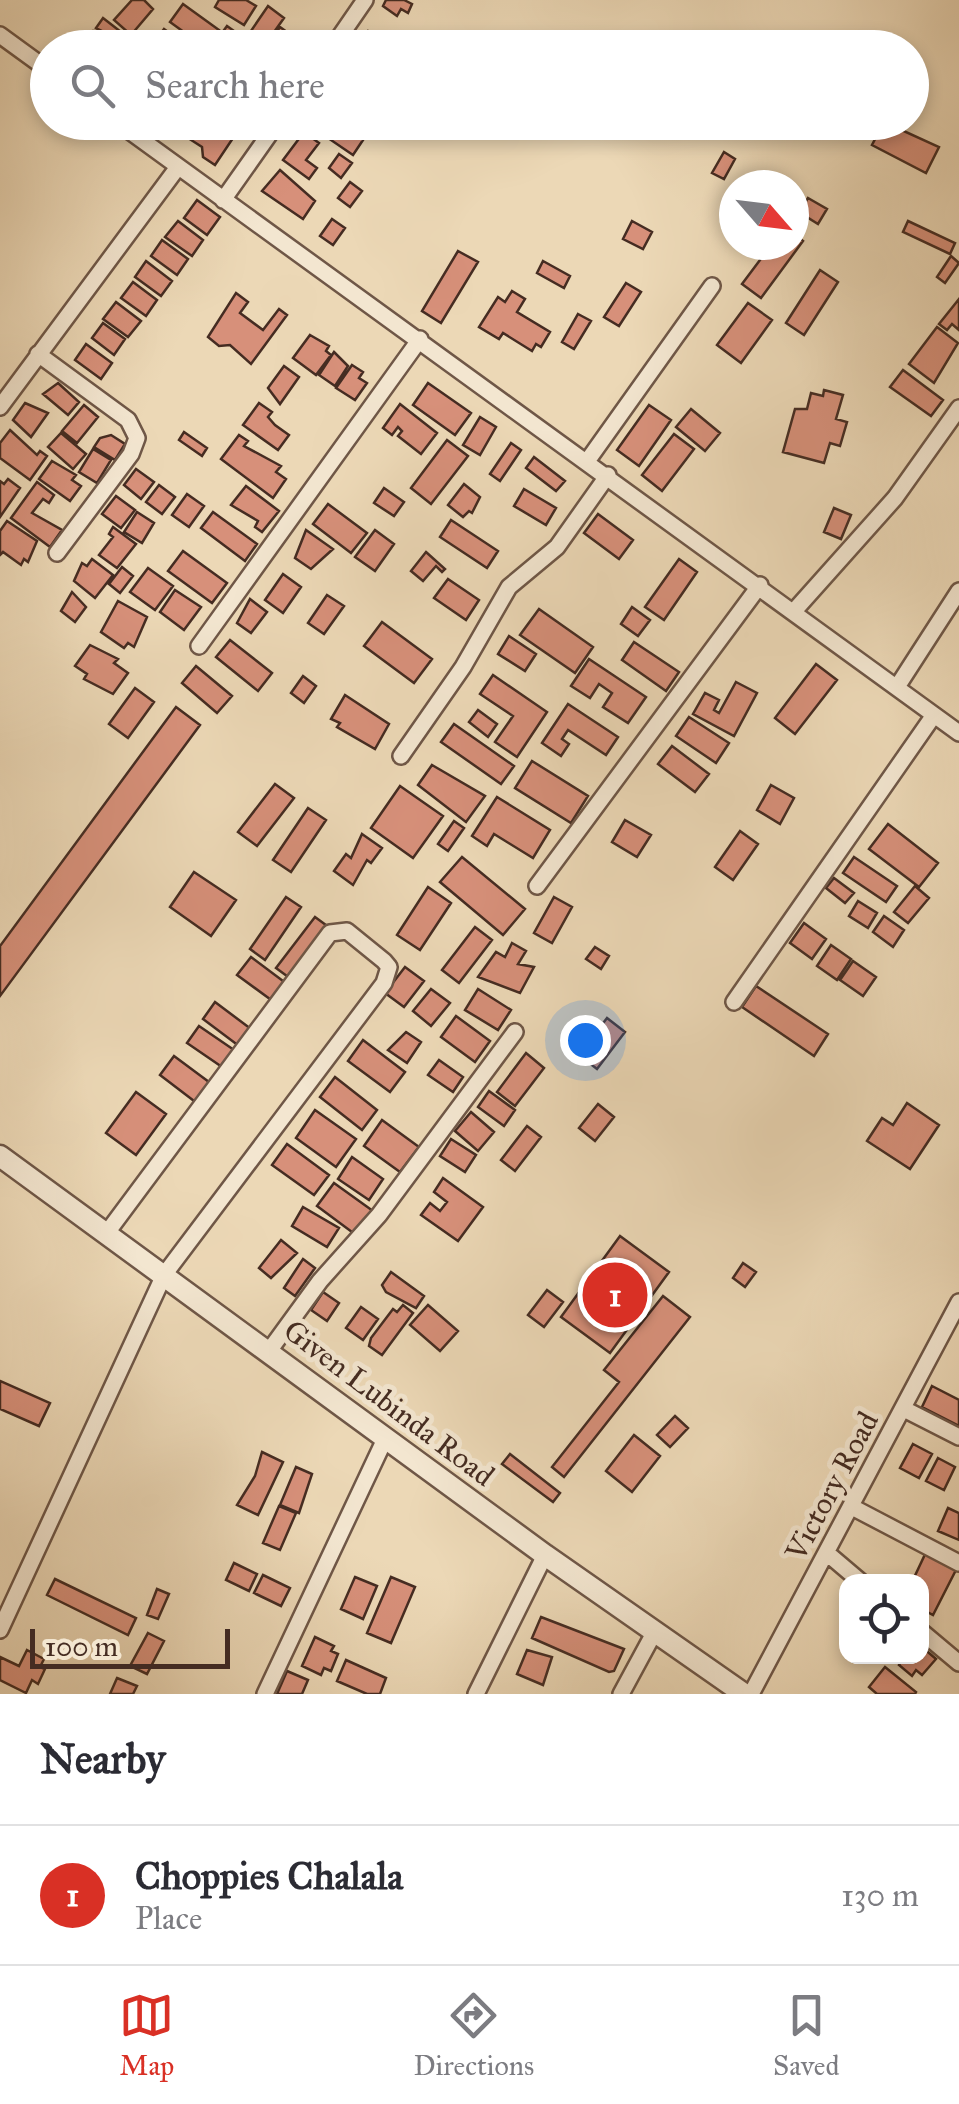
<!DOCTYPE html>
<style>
body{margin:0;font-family:"IM FELL Great Primer",serif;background:#f2f2f3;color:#2b2b33}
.controls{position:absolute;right:30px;bottom:30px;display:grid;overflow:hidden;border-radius:20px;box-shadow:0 5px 15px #0003}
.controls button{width:90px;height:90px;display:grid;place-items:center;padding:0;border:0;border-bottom:2px solid #e1e1e2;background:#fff;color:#2b2b33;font:50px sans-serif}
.compass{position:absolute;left:719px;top:170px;width:90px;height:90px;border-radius:50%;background:#fff;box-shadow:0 5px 15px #0003;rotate:118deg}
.scale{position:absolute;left:30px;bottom:25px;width:200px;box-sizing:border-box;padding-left:10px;border:5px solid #452c22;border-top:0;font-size:28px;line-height:35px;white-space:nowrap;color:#452c22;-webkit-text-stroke:8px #f3e6d0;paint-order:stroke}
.you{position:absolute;left:585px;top:1040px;width:35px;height:35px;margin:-25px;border:8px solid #fff;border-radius:50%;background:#1a73e8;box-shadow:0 0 0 15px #1a73e833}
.badge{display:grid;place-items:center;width:65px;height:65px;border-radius:50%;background:#d93025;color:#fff;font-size:32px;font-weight:700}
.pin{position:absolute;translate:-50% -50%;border:5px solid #fff;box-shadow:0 2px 10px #0006}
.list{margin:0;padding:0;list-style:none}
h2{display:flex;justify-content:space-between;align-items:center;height:130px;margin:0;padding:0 40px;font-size:42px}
h2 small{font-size:32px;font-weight:400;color:#7c7c81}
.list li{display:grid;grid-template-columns:65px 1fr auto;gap:30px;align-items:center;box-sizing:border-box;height:140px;padding:0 40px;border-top:2px solid #e1e1e2}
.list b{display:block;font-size:38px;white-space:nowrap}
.list p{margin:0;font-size:32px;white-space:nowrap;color:#7c7c81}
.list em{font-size:32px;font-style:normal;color:#7c7c81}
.icon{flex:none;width:55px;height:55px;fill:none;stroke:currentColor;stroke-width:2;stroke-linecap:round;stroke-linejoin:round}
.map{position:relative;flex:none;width:959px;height:1694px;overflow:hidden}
.search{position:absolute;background:#fff;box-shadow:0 5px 15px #0003;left:30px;right:30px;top:30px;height:110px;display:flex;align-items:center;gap:25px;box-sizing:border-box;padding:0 35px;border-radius:55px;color:#7c7c81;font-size:38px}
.sheet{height:270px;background:#fff}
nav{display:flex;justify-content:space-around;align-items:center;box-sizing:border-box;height:140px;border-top:2px solid #e1e1e2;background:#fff;font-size:28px;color:#7c7c81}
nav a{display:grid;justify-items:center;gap:5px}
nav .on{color:#d93025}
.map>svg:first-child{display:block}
.building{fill:#d7907a;stroke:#452c22;stroke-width:2.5}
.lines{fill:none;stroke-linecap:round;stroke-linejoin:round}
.minor-casing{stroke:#6f5747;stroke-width:20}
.tertiary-casing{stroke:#6f5747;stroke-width:25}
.minor{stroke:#f3e6d0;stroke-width:15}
.tertiary{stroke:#f3e6d0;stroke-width:20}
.labels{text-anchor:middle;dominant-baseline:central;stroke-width:10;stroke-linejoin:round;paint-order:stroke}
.street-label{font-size:30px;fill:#452c22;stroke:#f3e6d0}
</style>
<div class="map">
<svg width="959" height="1694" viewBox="0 0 959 1694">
<rect width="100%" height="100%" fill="#ecd8b6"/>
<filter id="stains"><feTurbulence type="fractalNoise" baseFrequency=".002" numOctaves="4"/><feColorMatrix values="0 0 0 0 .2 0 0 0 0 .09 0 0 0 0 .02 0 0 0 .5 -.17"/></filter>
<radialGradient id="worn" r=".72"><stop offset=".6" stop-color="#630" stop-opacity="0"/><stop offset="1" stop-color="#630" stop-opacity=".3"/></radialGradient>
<!-- building -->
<path class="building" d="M132,0H144L153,9L131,35L114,20Z
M219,0H246L256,6L244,25L215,7Z
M386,0H404L412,4L408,13L401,9L397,16L383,6Z
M183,4L219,30L206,48L170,22Z
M268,6L284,18L267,42L251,31Z
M103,18L121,32L109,48H85L93,31L100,30L96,28Z
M227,26L241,36L232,48H211Z
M280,27L309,48H276L269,43Z
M164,29L190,48H150Z
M368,31L390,48L358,45Z
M187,122H217L235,135L215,165L203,157L202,147L188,138L191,134L183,129Z
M884,122L939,147L926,173L872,145Z
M338,123L363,140L353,155L328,138Z
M304,132L319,143L306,160L317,168L309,179L283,160Z
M724,152L735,159L724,179L712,173Z
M339,154L352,163L341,178L329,168Z
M280,170L315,201L303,219L262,191Z
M350,182L362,191L350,207L338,198Z
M808,198L827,209L818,224L799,212Z
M197,200L220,217L207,235L184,218Z
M332,219L345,228L333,245L320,236Z
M178,221L203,240L192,256L165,237Z
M632,221L652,232L643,249L623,239Z
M908,221L955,243L950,254L903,232Z
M794,234L803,241L761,298L742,284L769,248L765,245H794Z
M162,240L188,259L177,275L151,256Z
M458,251L478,262L441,323L422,311Z
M951,256L959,263L945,283L937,277Z
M146,261L172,281L161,296L135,277Z
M543,261L570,276L564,288L537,273Z
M820,270L838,282L804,335L786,323Z
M133,282L157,300L146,316L121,298Z
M626,283L641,292L619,326L604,317Z
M512,291L525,299L517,312L550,332L541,347L536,344L532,351L503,333L499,339L479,327L498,297L505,302Z
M236,293L248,302L240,313L263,330L279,309L287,315L251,364L230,345L219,346L208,337Z
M959,299V330L952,324L947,330L939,324Z
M116,302L141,321L128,337L103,319Z
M748,303L772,320L741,363L717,345Z
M578,314L591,321L574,349L562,342Z
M103,323L125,339L114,355L92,338Z
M937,327L958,343L934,383L909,364Z
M310,335L329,346L326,351L331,355L316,375L293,358Z
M86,344L112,363L101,379L75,360Z
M334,352L348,366L335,386L319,375Z
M352,365L363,372L359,378L367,383L355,400L336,388Z
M284,366L299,377L280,404L268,388Z
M903,370L943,400L931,416L890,387Z
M58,383L79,402L68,415L43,394Z
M428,383L471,413L455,435L413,405Z
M824,390L843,395L836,419L847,422L840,446L830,443L824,463L783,452L795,409H807L811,393L823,396Z
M25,403L48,413L31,437L13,420Z
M259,403L272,412L268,417L275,425L289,435L278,450L243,425Z
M400,404L437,433L421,454L398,436L402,431L398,427L392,435L383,428Z
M84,405L98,417L77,443L62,431Z
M649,405L671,420L639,466L617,450Z
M691,409L720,433L705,451L676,427Z
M480,417L496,427L480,455L463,445Z
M10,430L37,455L40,451L47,456L30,480L0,458V443Z
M184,432L207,448L202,456L179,440Z
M61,433L86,454L73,469L48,447Z
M674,434L694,449L662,491L642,475Z
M111,435L125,444L115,460L94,447L100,438Z
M239,435L248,441L244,446L281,466L276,472L286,479L273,498L221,459Z
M447,440L468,456L431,504L411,488Z
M511,443L521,450L500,481L490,474Z
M93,449L111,460L97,483L79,472Z
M534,457L565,481L556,491L526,468Z
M52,461L76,475L72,480L81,486L70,501L39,479Z
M136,469L154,482L141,499L124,485Z
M8,479L20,488L0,517V481L4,484Z
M37,482L54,495L49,503L43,499L32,513L62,530L50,547L11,518Z
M464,484L480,497L472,513L469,511L463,517L448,505Z
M159,485L175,497L162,514L146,502Z
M246,486L279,511L262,532L255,527L258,521L231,505Z
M384,488L404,502L394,516L374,503Z
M524,489L556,508L546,525L514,506Z
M187,494L204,506L189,527L172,515Z
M116,496L135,510L121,528L102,514Z
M328,504L367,533L351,553L313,524Z
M834,508L851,515L841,539L824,532Z
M137,512L154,523L142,543L124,532Z
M213,512L257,544L245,561L201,528Z
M598,514L633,540L619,559L584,533Z
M451,520L498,551L487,568L440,537Z
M7,521L37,541L28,562L24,559L21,565L3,552L0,555V531Z
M113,527L136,544L117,568L99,555L113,537L109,534Z
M306,530L333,549L311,569L295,558Z
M375,530L394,544L375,571L355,557Z
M183,551L227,583L212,603L168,571Z
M426,552L445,569L442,572L436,566L423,581L411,571Z
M92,559L113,575L95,598L74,581L82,563L87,566Z
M679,559L697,572L664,620L645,607Z
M122,567L133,576L120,593L109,584Z
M148,568L173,586L155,610L130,592Z
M283,574L301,587L283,613L265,600Z
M448,579L479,600L466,620L434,598Z
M175,590L201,607L184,630L160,612Z
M72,592L86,607L75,622L61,611Z
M327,595L344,606L324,634L308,623Z
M250,599L267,612L251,633L237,623Z
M118,601L147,617L134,647L128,643L124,648L101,632Z
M632,607L650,620L638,636L621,624Z
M539,609L593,647L575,673L520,635Z
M382,622L432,659L414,683L364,646Z
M509,636L536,654L525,671L498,654Z
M230,640L272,673L258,691L216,657Z
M634,642L679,672L666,691L622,660Z
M90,645L118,659L114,663L128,673L113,694L84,679L87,674L75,666Z
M589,659L646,697L628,723L603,707L612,693L599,684L590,698L571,686Z
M816,664L837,680L795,734L775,718Z
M196,666L232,696L217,713L182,683Z
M493,675L547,712L517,757L495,742L513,716L480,694Z
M303,676L316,686L304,703L291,693Z
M736,682L757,693L734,736L693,714L705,693L719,700L714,710L719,713Z
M135,688L154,702L128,738L109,724Z
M345,695L389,724L375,749L337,727L340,723L331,719Z
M568,704L618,737L606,755L568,730L562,739L569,744L561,756L542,743Z
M176,707L200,725L0,996V946Z
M478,710L497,724L488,737L469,722Z
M689,717L729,743L716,763L676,736Z
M454,724L514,766L501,784L441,742Z
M672,746L709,774L695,792L658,764Z
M532,761L588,796L571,823L515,788Z
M432,765L485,796L466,822L418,785Z
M275,784L294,798L257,846L238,832Z
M771,785L794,798L780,824L757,810Z
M400,786L443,816L413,858L371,828Z
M497,797L550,830L533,858L494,834L487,846L472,836Z
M308,808L326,820L291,872L273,860Z
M625,820L651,835L637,857L612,842Z
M454,821L464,828L448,851L438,844Z
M888,824L938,863L919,887L869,849Z
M740,831L758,844L733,880L715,867Z
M362,834L382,848L371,863L367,860L353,885L334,871L346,854L351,858Z
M462,857L525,909L503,935L440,882Z
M854,857L897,886L886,902L843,873Z
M194,872L236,900L211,936L170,907Z
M834,878L854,893L845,903L826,888Z
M915,886L929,898L908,923L894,912Z
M428,887L451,903L420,950L397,935Z
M286,897L301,907L265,960L250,949Z
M554,897L572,907L552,943L534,933Z
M858,901L877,913L868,928L849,916Z
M884,916L904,930L893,947L873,932Z
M315,917L330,928L291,979L276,968Z
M804,923L826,939L812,959L790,943Z
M475,927L492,940L459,983L442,970Z
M512,943L526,951L518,964L534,967L520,993L478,977L496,952L505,957Z
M831,945L851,959L837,980L817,966Z
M595,947L609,956L601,969L586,959Z
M251,957L287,984L274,1002L237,975Z
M853,961L876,977L863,996L840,980Z
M405,967L424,981L404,1007L385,993Z
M756,986L828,1034L814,1056L742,1007Z
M431,989L450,1003L431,1026L413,1011Z
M478,989L511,1010L498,1030L465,1010Z
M215,1002L251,1029L239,1046L203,1019Z
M456,1016L490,1041L475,1062L441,1037Z
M607,1018L625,1032L597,1069L579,1055Z
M199,1026L237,1052L225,1069L187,1043Z
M406,1032L421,1042L407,1063L388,1050Z
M363,1040L405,1072L390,1092L348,1061Z
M526,1053L544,1068L515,1106L497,1092Z
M174,1056L213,1085L198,1104L160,1075Z
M439,1060L463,1077L453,1092L428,1075Z
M335,1077L377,1110L362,1130L320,1097Z
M489,1091L515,1110L504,1126L478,1107Z
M136,1092L166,1114L136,1155L106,1133Z
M907,1103L939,1125L910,1169L867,1141L882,1118L893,1125Z
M598,1104L614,1117L595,1141L579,1128Z
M315,1110L356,1139L336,1167L296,1138Z
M471,1112L494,1132L478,1151L455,1131Z
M382,1120L419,1147L400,1172L364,1146Z
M527,1126L541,1137L515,1171L501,1160Z
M451,1139L476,1155L465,1172L440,1156Z
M287,1144L329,1175L314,1195L272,1165Z
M352,1157L383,1179L369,1200L338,1179Z
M443,1178L483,1207L458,1241L421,1215L430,1203L440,1211L447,1202L434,1192Z
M334,1183L373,1211L356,1235L317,1206Z
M303,1207L339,1228L327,1247L292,1226Z
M620,1236L669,1272L610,1353L561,1317Z
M281,1240L297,1253L271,1278L259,1268Z
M303,1259L315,1268L295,1296L284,1288Z
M743,1263L756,1272L745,1287L733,1278Z
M391,1272L424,1296L416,1308L386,1292L382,1285Z
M547,1290L563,1302L544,1327L528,1315Z
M323,1292L339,1303L327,1321L311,1310Z
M663,1296L690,1317L564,1477L552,1467L619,1382L604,1370Z
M403,1305L413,1313L382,1355L369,1346L371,1338L393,1309L397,1312Z
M428,1305L458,1331L440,1351L410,1325Z
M361,1307L378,1319L363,1340L346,1328Z
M0,1381L50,1403L39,1426L0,1409Z
M932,1386L959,1400V1426L922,1407Z
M675,1416L688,1428L670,1447L657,1435Z
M634,1435L660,1456L632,1492L606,1471Z
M913,1444L932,1454L919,1478L900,1468Z
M262,1452L283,1462L258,1515L237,1505L255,1476Z
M510,1454L560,1493L553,1502L502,1464Z
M938,1458L955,1467L944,1490L926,1481Z
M296,1467L312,1474L299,1513L280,1505Z
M279,1506L296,1513L280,1550L263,1543Z
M948,1508L959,1513V1540L938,1531Z
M928,1548L959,1564L933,1615L922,1609V1582H912Z
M234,1563L257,1574L249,1591L226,1580Z
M263,1575L290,1588L281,1606L254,1593Z
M355,1577L377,1586L363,1619L341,1609Z
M391,1577L415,1587L391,1643L367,1633Z
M55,1579L136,1618L128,1635L47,1595Z
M157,1589L169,1594L158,1619L147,1615Z
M541,1617L624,1649L614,1671L609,1672L532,1638Z
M148,1633L164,1641L147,1674L130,1666Z
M315,1637L334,1646L331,1651L338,1654L331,1671L324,1668L321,1675L302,1666Z
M922,1647L936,1659L922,1675L916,1670L912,1676L899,1665L902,1660L898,1656H922Z
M27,1650L44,1659L40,1667L45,1669L38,1684L32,1680L26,1693L0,1680V1657L19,1666Z
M527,1650L552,1657L543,1685L517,1674Z
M346,1660L386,1678L380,1694H367L337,1681Z
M885,1667L916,1692L915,1694H877L869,1687Z
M287,1671L308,1680L302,1694H277Z
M117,1678L137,1686L133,1694H110Z"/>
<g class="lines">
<!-- minor casing -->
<g class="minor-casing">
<path id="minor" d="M0,35L48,70
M332,48L365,0
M117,122L959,733
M223,200L278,122
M38,354L128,420L137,438L131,454L57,553
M0,407L178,167
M588,460L712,286
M795,610L895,498L959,408
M199,646L420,339
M897,687L959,591
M401,756L463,667L509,587L557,547L608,475
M537,886L760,585
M734,1002L934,715
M269,1351L320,1281L379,1215L515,1032
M904,1409L959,1437
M852,1507L959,1563
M828,1554L861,1582
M0,1630L164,1275L384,983L389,967L384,961L347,931L330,933L106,1234
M922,1632L959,1663
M265,1694L385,1439
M476,1694L545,1555
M621,1694L654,1633
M751,1694L959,1302"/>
</g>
<!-- tertiary casing -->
<g class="tertiary-casing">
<path id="tertiary" d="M0,1156L545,1555L744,1694"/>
</g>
<!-- minor -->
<use href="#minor" class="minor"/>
<!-- tertiary -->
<use href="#tertiary" class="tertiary"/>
</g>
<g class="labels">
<!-- street labels -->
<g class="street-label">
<text transform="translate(389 1403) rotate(37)">Given Lubinda Road</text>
<text transform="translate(832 1486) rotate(-62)">Victory Road</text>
</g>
</g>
<rect width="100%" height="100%" filter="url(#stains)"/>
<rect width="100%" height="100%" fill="url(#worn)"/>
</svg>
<div class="controls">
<button><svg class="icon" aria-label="locate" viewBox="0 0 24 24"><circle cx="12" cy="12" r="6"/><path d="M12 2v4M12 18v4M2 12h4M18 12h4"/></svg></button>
</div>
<svg class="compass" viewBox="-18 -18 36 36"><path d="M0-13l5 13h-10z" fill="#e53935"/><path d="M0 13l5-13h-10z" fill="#7c7c81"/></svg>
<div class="scale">100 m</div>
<div class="you"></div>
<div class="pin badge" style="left:615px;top:1295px">1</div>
<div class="search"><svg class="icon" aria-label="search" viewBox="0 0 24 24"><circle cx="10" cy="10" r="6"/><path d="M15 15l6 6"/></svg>Search here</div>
</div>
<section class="sheet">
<h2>Nearby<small></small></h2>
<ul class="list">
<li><span class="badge">1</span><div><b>Choppies Chalala</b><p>Place</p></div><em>130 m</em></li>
</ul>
</section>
<nav>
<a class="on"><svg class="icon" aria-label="map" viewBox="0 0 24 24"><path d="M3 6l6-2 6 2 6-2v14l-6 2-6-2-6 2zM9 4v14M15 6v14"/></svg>Map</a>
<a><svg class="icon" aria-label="directions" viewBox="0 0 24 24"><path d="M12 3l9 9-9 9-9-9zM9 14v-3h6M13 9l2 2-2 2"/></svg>Directions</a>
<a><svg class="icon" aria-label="saved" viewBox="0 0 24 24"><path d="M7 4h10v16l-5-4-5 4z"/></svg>Saved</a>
</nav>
